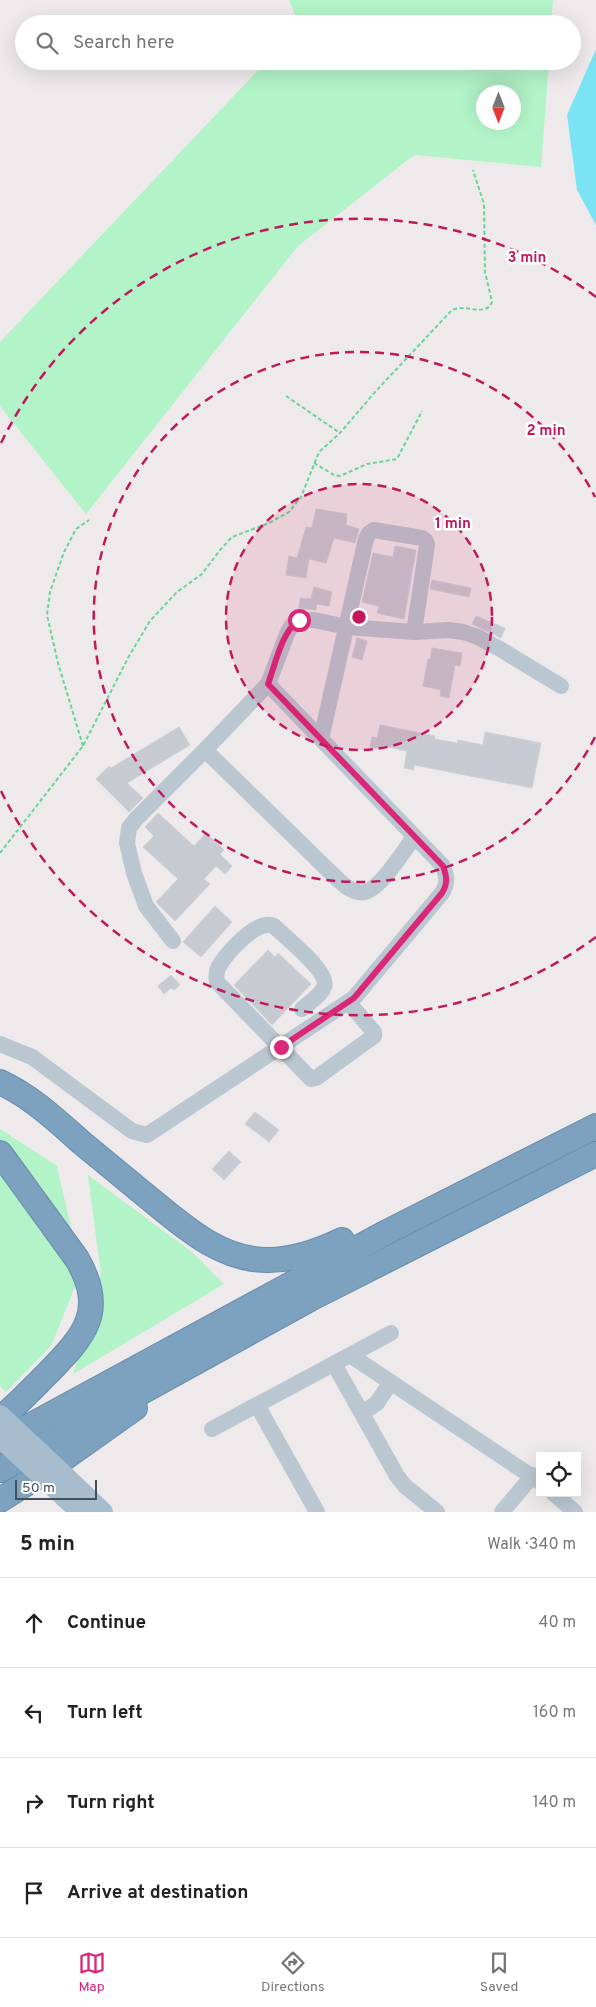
<!DOCTYPE html>
<meta charset="utf-8">
<style>
body{margin:0;font-family:Overpass,sans-serif;background:#f2f2f2;color:#222}
.controls{position:absolute;right:15px;bottom:15px;display:grid;overflow:hidden;border-radius:0px;box-shadow:0 5px 20px #0002}
.controls button{width:45px;height:45px;display:grid;place-items:center;padding:0;border:0;border-bottom:1px solid #e0e0e0;background:#fff;color:#222;font:25px sans-serif}
.compass{position:absolute;left:476px;top:85px;width:45px;height:45px;border-radius:50%;background:#fff;box-shadow:0 5px 20px #0002;rotate:180deg}
.scale{position:absolute;left:15px;bottom:12px;width:82px;box-sizing:border-box;padding-left:5px;border:2px solid #42505a;border-top:0;font-size:14px;line-height:18px;white-space:nowrap;color:#42505a;-webkit-text-stroke:4px #fff;paint-order:stroke}
.stop{position:absolute;width:15px;height:15px;margin:-11px;border:4px solid #db2777;border-radius:50%;background:#fff}
.stop.end{background:#db2777;border-color:#fff;box-shadow:0 1px 5px #0008}
.list{margin:0;padding:0;list-style:none}
h2{display:flex;justify-content:space-between;align-items:center;height:65px;margin:0;padding:0 20px;font-size:21px}
h2 small{font-size:16px;font-weight:400;color:#767676}
.list li{display:grid;grid-template-columns:32px 1fr auto;gap:15px;align-items:center;box-sizing:border-box;height:90px;padding:0 20px;border-top:1px solid #e0e0e0}
.list b{display:block;font-size:19px;white-space:nowrap}
.list em{font-size:16px;font-style:normal;color:#767676}
.icon{flex:none;width:28px;height:28px;fill:none;stroke:currentColor;stroke-width:2;stroke-linecap:round;stroke-linejoin:round}
.map{position:relative;flex:none;width:596px;height:1512px;overflow:hidden}
.search{position:absolute;background:#fff;box-shadow:0 5px 20px #0002;left:15px;right:15px;top:15px;height:55px;display:flex;align-items:center;gap:12px;box-sizing:border-box;padding:0 18px;border-radius:28px;color:#767676;font-size:19px}
.sheet{height:425px;background:#fff}
nav{display:flex;justify-content:space-around;align-items:center;box-sizing:border-box;height:70px;border-top:1px solid #e0e0e0;background:#fff;font-size:14px;color:#767676}
nav a{display:grid;justify-items:center;gap:2px}
nav .on{color:#db2777}
.map>svg:first-child{display:block}
.green{fill:#b2f3c7;fill-rule:evenodd}
.water{fill:#7ae4f5}
.building{fill:#c7cad1;stroke:#ced1d8}
.lines{fill:none;stroke-linecap:round;stroke-linejoin:round}
.highway-casing{stroke:#688dac;stroke-width:26}
.path{stroke:#67d497;stroke-width:2;stroke-dasharray:4 2.5;stroke-linecap:butt}
.minor{stroke:#bac7d0;stroke-width:16}
.major{stroke:#a7bdce;stroke-width:20}
.highway{stroke:#7ca2c0;stroke-width:24}
.major-bridge{stroke:#a7bdce;stroke-width:20}
.route{stroke:#db2777;stroke-width:6}
.ring{fill:none;stroke:#c2185b;stroke-width:2.5;stroke-dasharray:9 6}
.centre{fill:#c2185b;stroke:#fff;stroke-width:2.5}
.ring-label{font-size:15px;text-anchor:middle;font-weight:bold;fill:#c2185b;stroke:#fff;stroke-width:5;stroke-linejoin:round;paint-order:stroke}
</style>
<div class="map">
<svg width="596" height="1512" viewBox="0 0 596 1512">
<rect width="100%" height="100%" fill="#eeeaeb"/>
<!-- green -->
<path class="green" d="M289,0H553L551,24H299Z
M267,61H549L541,167L414,155L298,246L86,514L0,406V342ZM514,92V122H484V92Z
M0,1129L57,1166L81,1272L51,1346L6,1392L0,1386Z
M88,1175L192,1252L224,1284L73,1374L101,1275Z"/>
<!-- water -->
<path class="water" d="M596,49V225L577,190L567,115Z"/>
<!-- building -->
<path class="building" d="M316,509L347,514L346,525L359,529L355,543L334,538L326,563L309,559L306,578L286,575L289,556L297,558L306,527L312,528Z
M395,546L416,550L404,619L377,613L379,606L362,602L373,553L393,557Z
M432,580L471,588L469,597L430,589Z
M314,587L332,592L329,606L317,604L316,610L299,608L300,598L311,599Z
M476,616L505,628L501,638L472,624Z
M357,638L367,641L362,660L352,657Z
M432,648L462,653L460,666L455,665L449,698L440,696L441,690L423,686L428,659L430,660Z
M380,725L435,736L434,739L457,743L458,740L483,745L485,732L541,743L532,788L414,765V770L404,768L407,751L383,746L382,749L370,747L372,737L377,738Z
M179,727L190,745L127,783L143,798L129,812L96,779L109,766L111,768Z
M158,813L194,846L206,833L224,850L220,854L232,866L225,874L216,866L204,879L210,884L175,921L156,902L178,879L143,847L154,836L145,827Z
M215,906L232,922L201,957L183,942Z
M268,950L275,957L278,953L311,984L272,1025L234,985Z
M171,975L180,985L174,990L171,988L164,994L158,986Z
M255,1112L279,1130L269,1142L245,1124Z
M229,1151L241,1162L224,1180L212,1169Z"/>
<g class="lines">
<!-- highway casing -->
<g class="highway-casing">
<path id="highway" d="M0,1082C32,1097 56,1120 82,1143C105,1162 127,1180 150,1199C184,1227 222,1261 269,1260C295,1260 319,1251 342,1240
M0,1153L77,1259C107,1311 85,1335 48,1373C32,1389 17,1405 0,1419
M0,1442L387,1232L596,1126
M0,1470L310,1299L596,1154
M0,1500L45,1472L135,1408"/>
</g>
<!-- path -->
<path class="path" d="M286,396L340,433
M314,463L334,475L340,476L367,464L397,459L422,411
M83,746L58,663L47,615L50,592L64,552L76,529L89,520
M0,853L83,746L129,656L150,621L177,592L202,574L220,550L232,537L269,523L289,512L301,497L319,452L340,433L375,392L452,310C465,304 480,315 490,306L492,302L490,293L485,272L484,204L473,170"/>
<!-- minor -->
<path class="minor" d="M321,739L366,539L369,533L374,530L422,538L426,541L427,545L414,632
M205,750L268,684L287,634L292,625L299,620H314L347,627L414,632L449,630L463,632L478,637L500,649L561,686
M173,941L146,906L134,873L127,843L129,828L136,819L205,750L326,868C336,877 345,889 358,892C376,898 404,850 414,837
M302,1009C309,1003 321,995 324,987C330,972 285,937 274,926C257,918 227,953 219,966C216,971 216,976 217,982L311,1079L316,1078L374,1036V1032L348,1002
M0,1044L32,1057L132,1131L147,1135L354,998L442,893C448,883 447,877 443,866L268,684
M350,1355L540,1482
M334,1364L397,1476L405,1486L437,1512
M257,1405L317,1512
M362,1413L377,1403L391,1382
M212,1429L391,1333
M553,1493L575,1512
M502,1512L533,1475"/>
<!-- major -->
<path class="major" d="M62,1473L103,1512
M49,1483L80,1512"/>
<!-- highway -->
<use href="#highway" class="highway"/>
<!-- major-bridge -->
<path class="major-bridge" d="M0,1415L62,1473
M0,1438L49,1483"/>
</g>
<g class="lines">
<!-- route -->
<path class="route" d="M281,1047L354,998L442,893C448,883 447,877 443,866L268,684C275,665 282,631 299,620"/>
</g>
<!-- distance rings -->
<circle cx="359" cy="617" r="133" fill="#c2185b" fill-opacity=".12"/>
<g class="ring">
<circle cx="359" cy="617" r="133"/>
<path d="M595 737A265 265 0 1 1 595 497"/>
<path d="M596 937A398 398 0 0 1 1 791M1 443A398 398 0 0 1 596 297"/>
</g>
<circle cx="359" cy="617" r="8" class="centre"/>
<g class="ring-label">
<text x="527" y="262">3 min</text>
<text x="546" y="435">2 min</text>
<text x="453" y="528">1 min</text>
</g>
</svg>
<div class="controls">
<button><svg class="icon" aria-label="locate" viewBox="0 0 24 24"><circle cx="12" cy="12" r="6"/><path d="M12 2v4M12 18v4M2 12h4M18 12h4"/></svg></button>
</div>
<svg class="compass" viewBox="-18 -18 36 36"><path d="M0-13l5 13h-10z" fill="#e53935"/><path d="M0 13l5-13h-10z" fill="#767676"/></svg>
<div class="scale">50 m</div>
<div class="stop" style="left:299px;top:620px"></div>
<div class="stop end" style="left:281px;top:1047px"></div>
<div class="search"><svg class="icon" aria-label="search" viewBox="0 0 24 24"><circle cx="10" cy="10" r="6"/><path d="M15 15l6 6"/></svg>Search here</div>
</div>
<section class="sheet">
<h2>5 min<small>Walk · 340 m</small></h2>
<ul class="list">
<li><svg class="icon" aria-label="ahead" viewBox="0 0 24 24"><path d="M12 20V5M6 11l6-6 6 6"/></svg><div><b>Continue</b></div><em>40 m</em></li>
<li><svg class="icon" aria-label="left" viewBox="0 0 24 24"><path d="M17 20v-9H6M10 6l-5 5 5 5"/></svg><div><b>Turn left</b></div><em>160 m</em></li>
<li><svg class="icon" aria-label="right" viewBox="0 0 24 24"><path d="M7 20v-9h11M14 6l5 5-5 5"/></svg><div><b>Turn right</b></div><em>140 m</em></li>
<li><svg class="icon" aria-label="arrive" viewBox="0 0 24 24"><path d="M6 21V4h12l-3 4 3 4H6"/></svg><div><b>Arrive at destination</b></div></li>
</ul>
</section>
<nav>
<a class="on"><svg class="icon" aria-label="map" viewBox="0 0 24 24"><path d="M3 6l6-2 6 2 6-2v14l-6 2-6-2-6 2zM9 4v14M15 6v14"/></svg>Map</a>
<a><svg class="icon" aria-label="directions" viewBox="0 0 24 24"><path d="M12 3l9 9-9 9-9-9zM9 14v-3h6M13 9l2 2-2 2"/></svg>Directions</a>
<a><svg class="icon" aria-label="saved" viewBox="0 0 24 24"><path d="M7 4h10v16l-5-4-5 4z"/></svg>Saved</a>
</nav>
